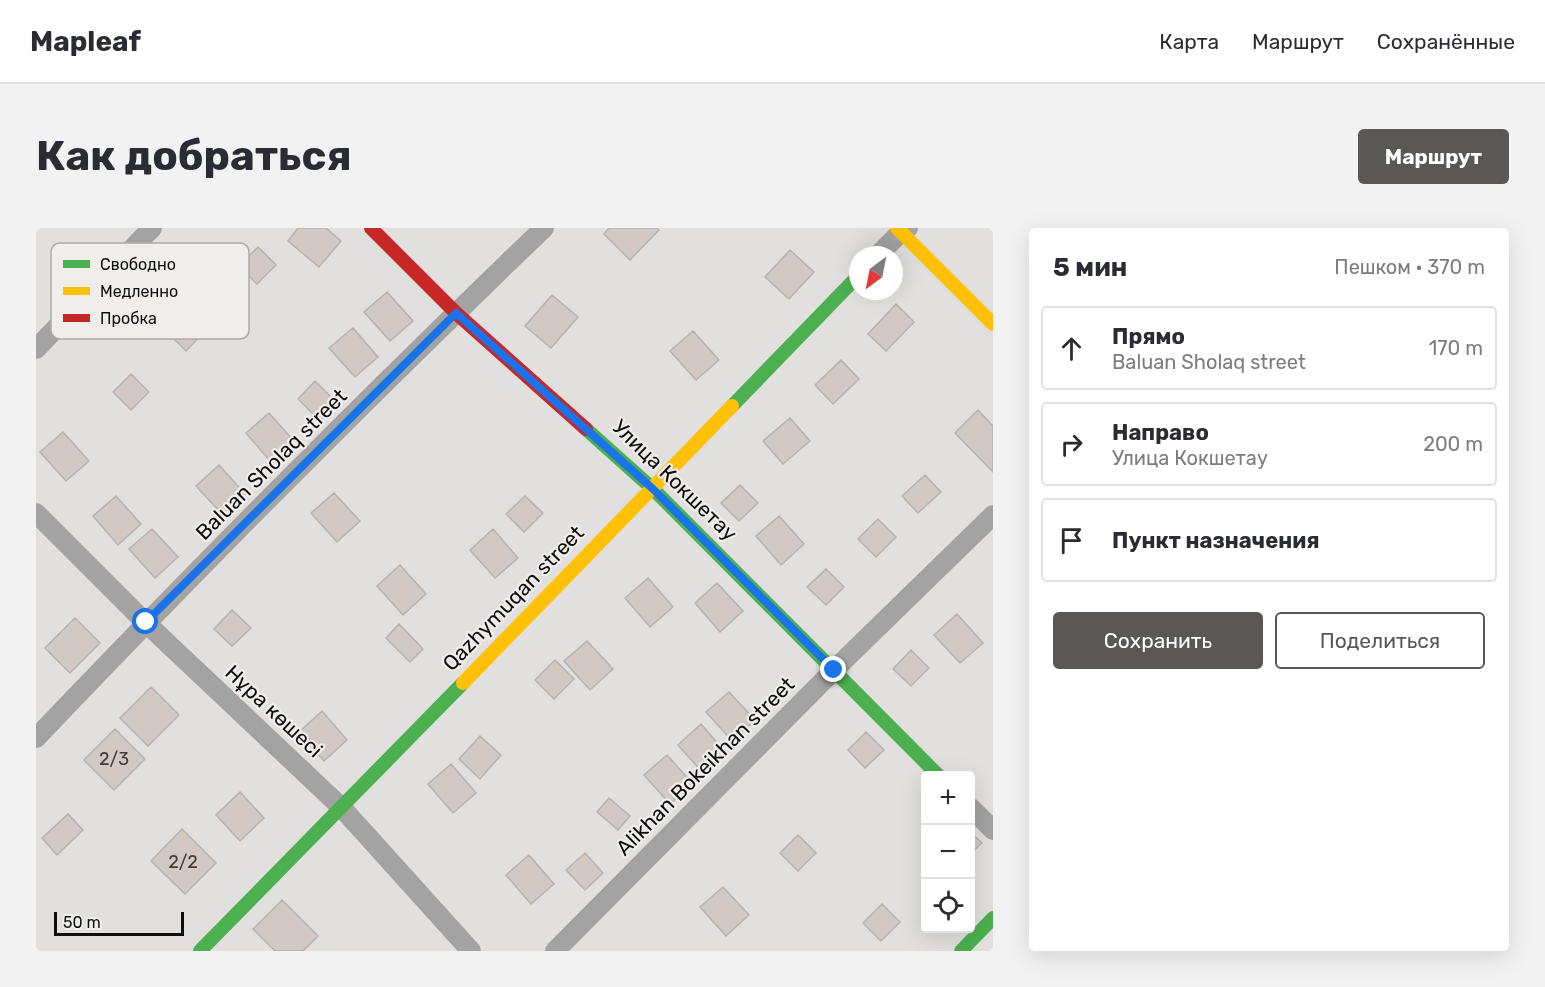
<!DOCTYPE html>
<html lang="ru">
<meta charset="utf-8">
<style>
body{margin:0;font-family:Rubik,sans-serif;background:#f2f2f3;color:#2b2b33}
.controls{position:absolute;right:18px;bottom:18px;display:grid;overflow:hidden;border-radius:6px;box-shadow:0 6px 24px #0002}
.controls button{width:54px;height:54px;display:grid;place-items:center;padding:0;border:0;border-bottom:2px solid #e1e1e2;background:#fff;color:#2b2b33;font:30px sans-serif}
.compass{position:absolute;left:813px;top:18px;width:54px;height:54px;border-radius:50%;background:#fff;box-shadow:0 6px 24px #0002;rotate:212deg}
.scale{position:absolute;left:18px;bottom:15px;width:130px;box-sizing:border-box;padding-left:6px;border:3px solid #0f0e0e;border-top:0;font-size:16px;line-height:21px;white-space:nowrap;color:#0f0e0e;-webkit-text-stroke:4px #f0edeb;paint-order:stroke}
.stop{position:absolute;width:18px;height:18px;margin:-14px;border:4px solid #1a73e8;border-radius:50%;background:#fff}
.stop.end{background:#1a73e8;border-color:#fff;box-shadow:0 2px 6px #0008}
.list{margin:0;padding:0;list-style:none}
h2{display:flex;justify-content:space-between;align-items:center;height:78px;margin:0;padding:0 24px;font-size:26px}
h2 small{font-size:20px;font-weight:400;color:#7c7c81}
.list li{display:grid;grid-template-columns:39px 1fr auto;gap:18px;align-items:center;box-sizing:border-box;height:84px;margin:0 12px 12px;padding:0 12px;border:2px solid #e1e1e2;border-radius:6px}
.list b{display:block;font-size:22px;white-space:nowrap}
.list p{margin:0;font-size:20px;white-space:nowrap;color:#7c7c81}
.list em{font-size:20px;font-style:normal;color:#7c7c81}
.actions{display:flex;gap:12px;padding:18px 24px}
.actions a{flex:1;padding:14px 0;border:2px solid #595857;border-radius:6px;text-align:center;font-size:21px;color:#595857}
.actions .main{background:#595857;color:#fff}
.icon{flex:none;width:33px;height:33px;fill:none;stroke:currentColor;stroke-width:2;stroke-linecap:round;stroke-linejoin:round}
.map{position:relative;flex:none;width:957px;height:723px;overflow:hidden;border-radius:6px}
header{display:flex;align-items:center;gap:36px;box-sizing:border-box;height:84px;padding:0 30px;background:#fff;border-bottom:2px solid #e1e1e2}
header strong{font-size:28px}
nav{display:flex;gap:33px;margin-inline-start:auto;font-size:21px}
.intro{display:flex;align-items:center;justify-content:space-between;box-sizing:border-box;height:144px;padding:0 36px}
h1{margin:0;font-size:42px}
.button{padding:15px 27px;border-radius:6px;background:#595857;color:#fff;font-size:21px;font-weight:700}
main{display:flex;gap:36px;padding:0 36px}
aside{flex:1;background:#fff;border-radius:6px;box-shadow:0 6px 24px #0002}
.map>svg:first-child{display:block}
.building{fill:#d2c8c4;stroke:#b4b2b2;stroke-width:1.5}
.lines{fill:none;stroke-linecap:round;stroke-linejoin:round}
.street{stroke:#a3a3a3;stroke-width:20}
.fast{stroke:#4caf50;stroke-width:14}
.slow{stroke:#ffc107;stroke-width:14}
.jam{stroke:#c62828;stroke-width:14}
.route{stroke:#1a73e8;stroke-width:8}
.labels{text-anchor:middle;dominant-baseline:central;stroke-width:4.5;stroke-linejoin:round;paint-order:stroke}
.number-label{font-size:18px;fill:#403c3c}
.street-label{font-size:21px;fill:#0f0e0e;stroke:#f0edeb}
.key{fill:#f0edeb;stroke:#acaaa9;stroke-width:1.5}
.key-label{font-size:16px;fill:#0f0e0e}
</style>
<header>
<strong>Mapleaf</strong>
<nav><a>Карта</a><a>Маршрут</a><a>Сохранённые</a></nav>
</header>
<div class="intro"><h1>Как добраться</h1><a class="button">Маршрут</a></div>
<main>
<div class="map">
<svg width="957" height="723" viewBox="0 0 957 723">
<rect width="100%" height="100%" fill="#e2e0df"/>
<!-- building -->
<path class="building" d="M262,0H290L305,13L283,39L252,13Z
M573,0H621L623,2L594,32L568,6Z
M222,19L240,37L221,56L203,38Z
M754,22L778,44L753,71L729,49Z
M351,64L377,93L354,113L328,84Z
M516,67L542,89L515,120L489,98Z
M860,76L878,94L850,123L832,106Z
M152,77L174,98L150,123L129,102Z
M317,100L342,129L319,149L293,120Z
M657,103L683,132L660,152L634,123Z
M805,132L823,151L797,176L779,157Z
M95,146L113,164L95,182L77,164Z
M279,153L301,175L284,193L262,171Z
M942,182L957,198V244L919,205Z
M233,185L258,213L235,234L210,205Z
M754,190L774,213L747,236L727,213Z
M27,204L53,233L30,253L4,224Z
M183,237L209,266L186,286L160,258Z
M889,247L905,264L882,285L866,268Z
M704,257L722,275L703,293L685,275Z
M298,265L324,293L301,314L275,285Z
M80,268L105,296L82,317L57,288Z
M489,268L507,285L488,304L470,286Z
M743,288L768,316L745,337L720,308Z
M842,291L860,309L840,329L822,311Z
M116,301L142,329L119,350L93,321Z
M457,301L482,330L459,350L434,322Z
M364,337L390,366L367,387L341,358Z
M790,341L808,359L790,377L771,359Z
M612,350L637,379L614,399L589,370Z
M681,355L707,383L684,404L659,375Z
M196,382L215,400L196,418L178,401Z
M921,386L947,415L924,435L898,407Z
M39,390L64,415L34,445L9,420Z
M363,396L387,421L374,434L350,410Z
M551,413L577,441L554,462L528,433Z
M875,422L893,440L875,458L857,441Z
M519,432L538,451L518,471L499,452Z
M115,459L143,487L112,518L84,490Z
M693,464L719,492L696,513L670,484Z
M286,483L311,512L288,533L263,504Z
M665,496L690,525L667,545L642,517Z
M79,501L109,531L78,562L48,532Z
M830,504L848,522L829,540L812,522Z
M444,508L465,527L444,551L423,531Z
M631,527L657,556L634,576L608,547Z
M415,536L440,565L417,585L392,556Z
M204,564L228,590L204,613L180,587Z
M573,570L594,588L582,602L561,584Z
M32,586L47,602L21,627L6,610Z
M146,601L180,635L149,666L115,633Z
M934,604L946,615L934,626Z
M762,607L780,625L762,643L744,625Z
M549,625L567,645L549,662L530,642Z
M493,627L518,656L495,676L470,647Z
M687,659L713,687L690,708L664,679Z
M246,672L282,708L267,723H239L217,701Z
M846,676L864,694L845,713L827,695Z"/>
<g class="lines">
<!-- street -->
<path class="street" d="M842,27L865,4L872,0
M0,121L116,0
M0,285L110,395L306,580L435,723
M0,510C166,336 335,166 508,0
M934,579L957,602
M519,723L798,442L957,287"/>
<!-- fast -->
<path class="fast" d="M696,178L822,48
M550,201L617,261L903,548
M164,723L427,455
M925,723L957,690"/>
<!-- slow -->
<path class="slow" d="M861,0L957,96
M427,455L696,178"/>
<!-- jam -->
<path class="jam" d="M335,0L420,85L550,201"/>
</g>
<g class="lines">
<!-- route -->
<path class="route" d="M110,394L420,85L617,261L798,442"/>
</g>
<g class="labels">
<!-- number labels -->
<g class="number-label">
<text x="78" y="531">2/3</text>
<text x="147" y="634">2/2</text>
</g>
<!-- street labels -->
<g class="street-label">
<text transform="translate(235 236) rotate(-45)">Baluan Sholaq street</text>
<text transform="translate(639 252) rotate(44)">Улица Кокшетау</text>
<text transform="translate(477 370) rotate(-46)">Qazhymuqan street</text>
<text transform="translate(238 483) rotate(43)">Нұра көшесі</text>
<text transform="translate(669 538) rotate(-45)">Alikhan Bokeikhan street</text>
</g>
</g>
<!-- legend -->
<rect x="15" y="15" width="198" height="96" rx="9" class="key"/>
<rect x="27" y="32" width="27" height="8" fill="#4caf50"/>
<rect x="27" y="59" width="27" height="8" fill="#ffc107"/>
<rect x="27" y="86" width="27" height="8" fill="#c62828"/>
<g class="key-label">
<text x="64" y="42">Свободно</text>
<text x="64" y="69">Медленно</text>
<text x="64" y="96">Пробка</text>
</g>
</svg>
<div class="controls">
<button>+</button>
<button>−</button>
<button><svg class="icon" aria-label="locate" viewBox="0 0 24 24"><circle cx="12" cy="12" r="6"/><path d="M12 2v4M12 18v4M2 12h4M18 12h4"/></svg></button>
</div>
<svg class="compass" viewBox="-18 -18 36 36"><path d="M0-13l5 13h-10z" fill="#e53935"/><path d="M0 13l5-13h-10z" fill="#7c7c81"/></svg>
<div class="scale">50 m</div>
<div class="stop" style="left:110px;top:394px"></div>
<div class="stop end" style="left:798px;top:442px"></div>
</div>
<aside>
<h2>5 мин<small>Пешком · 370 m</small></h2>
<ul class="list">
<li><svg class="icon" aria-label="ahead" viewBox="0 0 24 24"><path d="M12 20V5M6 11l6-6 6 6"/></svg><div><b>Прямо</b><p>Baluan Sholaq street</p></div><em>170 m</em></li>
<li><svg class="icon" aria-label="right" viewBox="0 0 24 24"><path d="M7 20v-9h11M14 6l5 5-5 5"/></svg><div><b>Направо</b><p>Улица Кокшетау</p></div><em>200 m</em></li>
<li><svg class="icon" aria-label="arrive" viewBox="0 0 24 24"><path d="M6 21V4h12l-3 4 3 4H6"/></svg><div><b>Пункт назначения</b></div></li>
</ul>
<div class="actions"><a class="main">Сохранить</a><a>Поделиться</a></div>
</aside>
</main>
